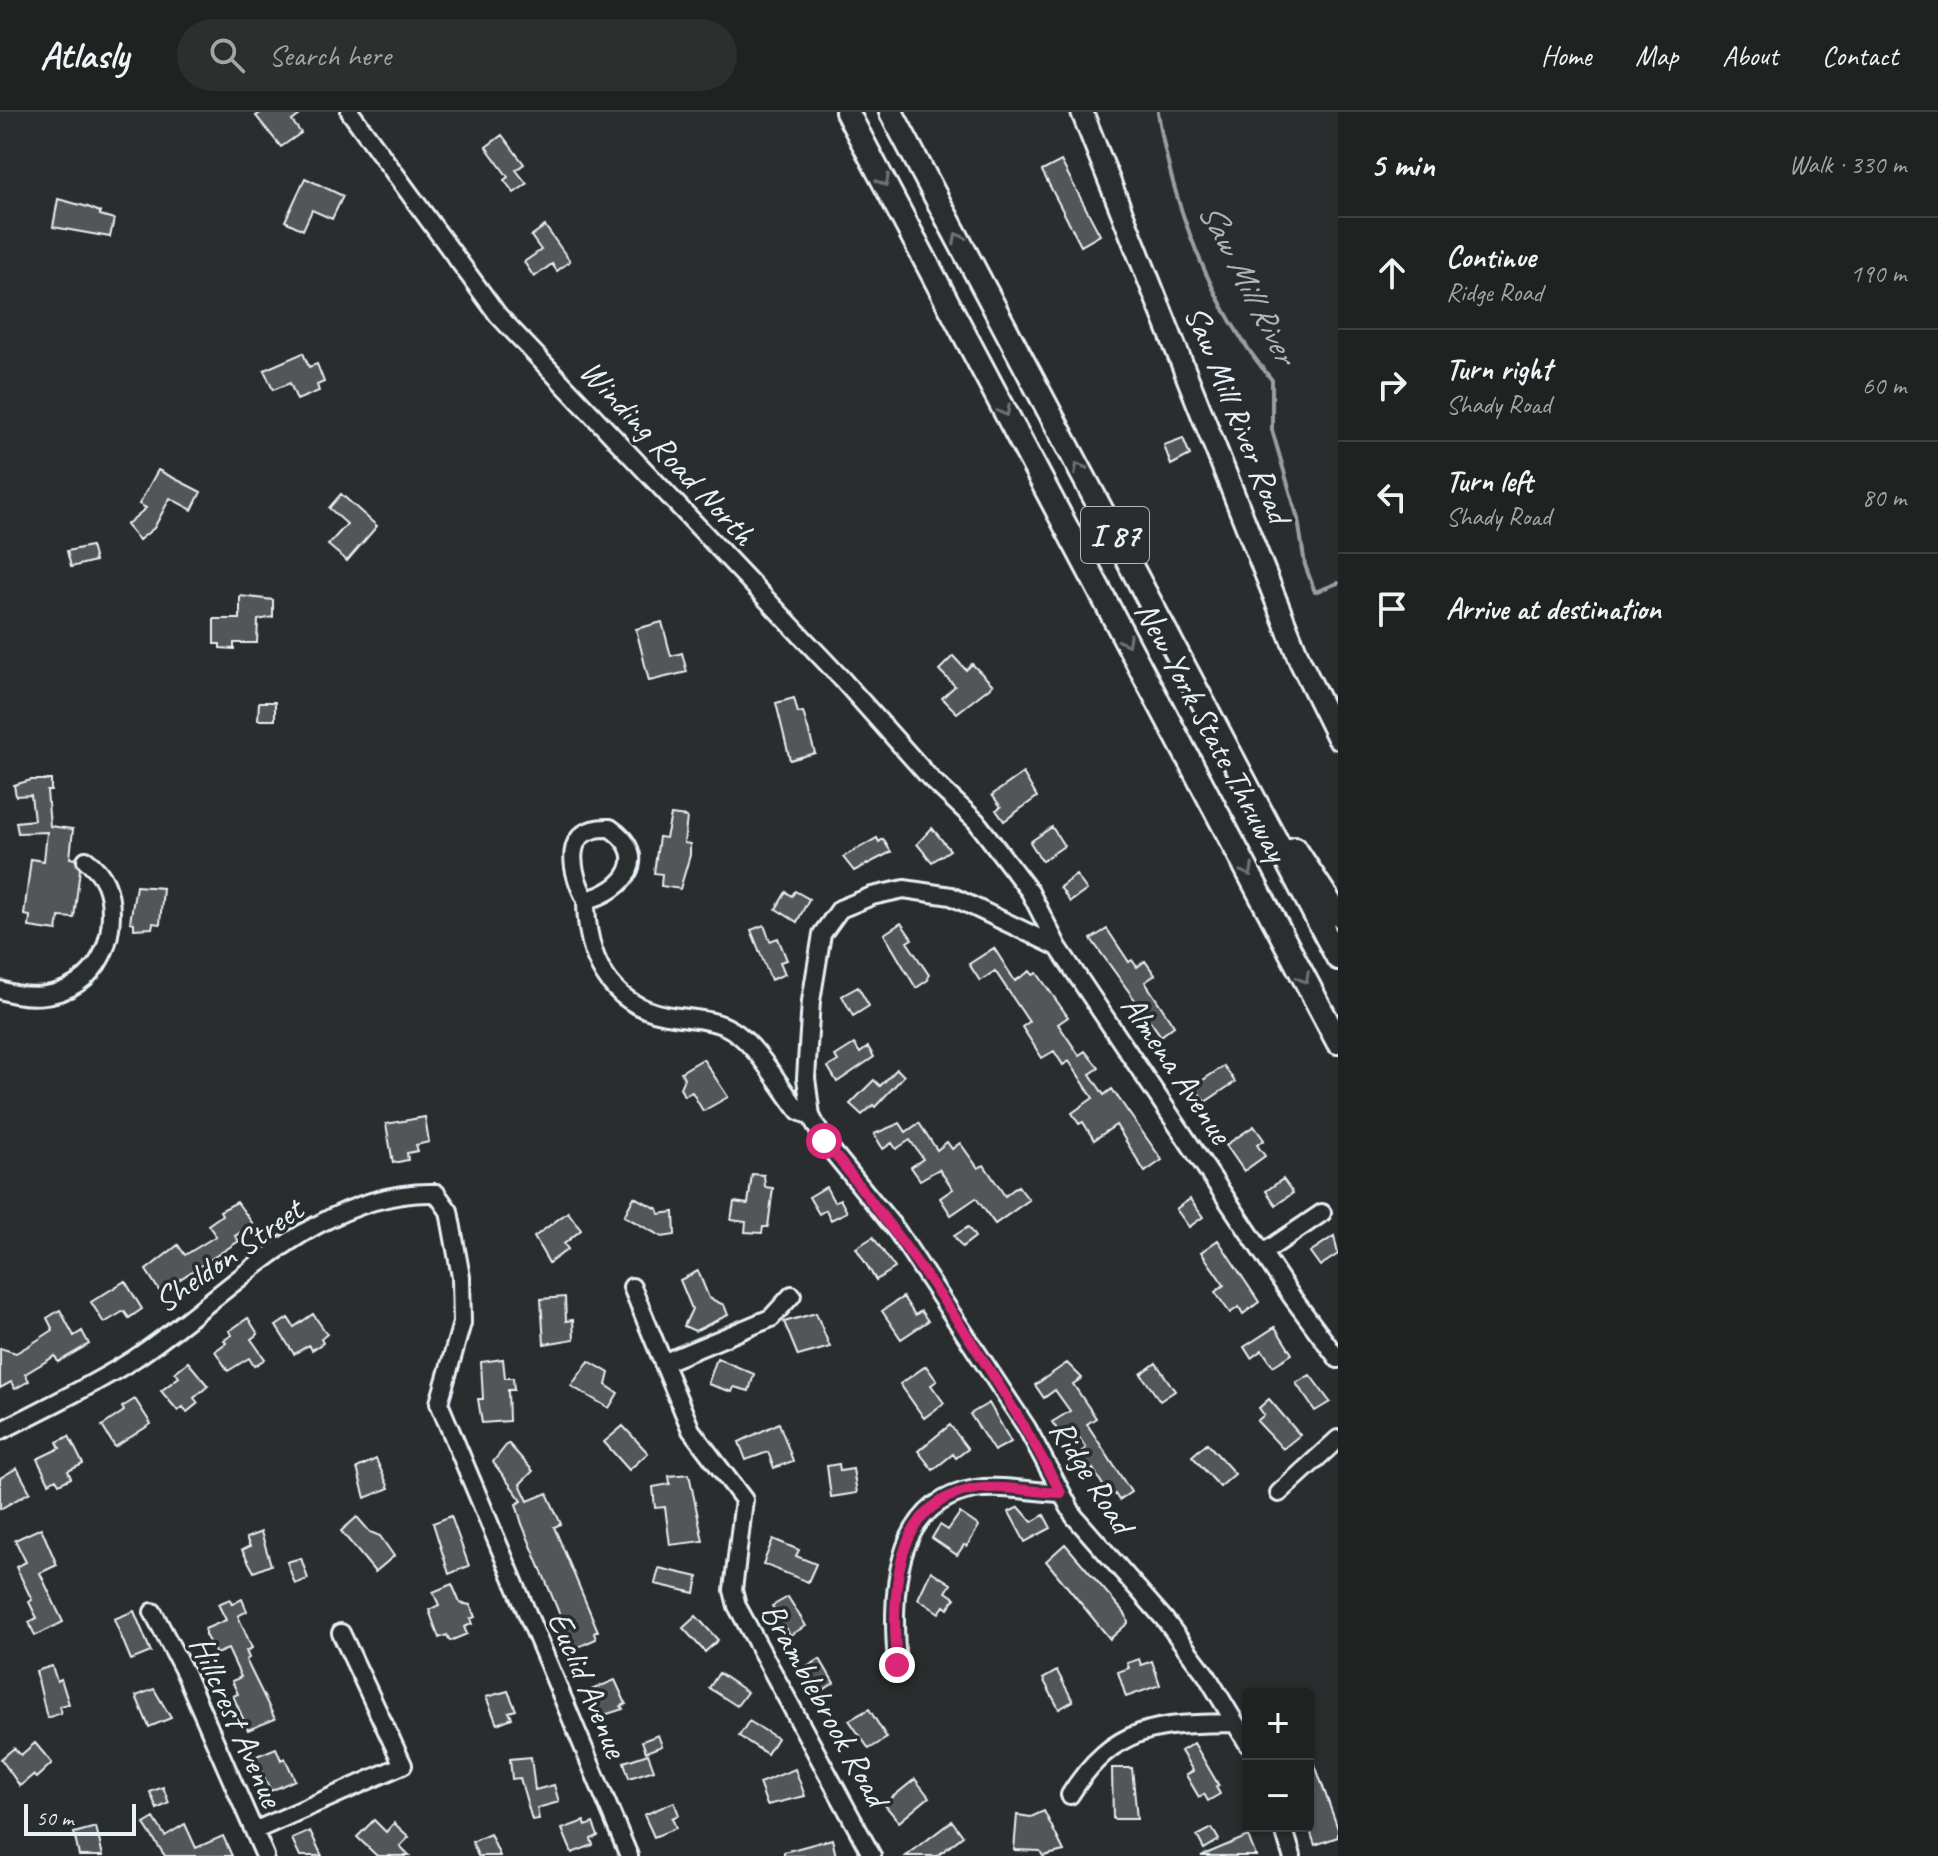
<!DOCTYPE html>
<meta charset="utf-8">
<style>
body{margin:0;font-family:Caveat,sans-serif;background:#2d2f2f;color:#f1f3f6}
.controls{position:absolute;right:24px;bottom:24px;display:grid;overflow:hidden;border-radius:8px;box-shadow:0 2px 6px #0004}
.controls button{width:72px;height:72px;display:grid;place-items:center;padding:0;border:0;border-bottom:2px solid #3d3f40;background:#202222;color:#f1f3f6;font:40px sans-serif}
.scale{position:absolute;left:24px;bottom:20px;width:112px;box-sizing:border-box;padding-left:8px;border:4px solid #e8f1f8;border-top:0;font-size:22px;line-height:28px;white-space:nowrap;color:#e8f1f8;-webkit-text-stroke:6px #2a2d2e;paint-order:stroke}
.stop{position:absolute;width:24px;height:24px;margin:-18px;border:6px solid #db2777;border-radius:50%;background:#fff}
.stop.end{background:#db2777;border-color:#fff;box-shadow:0 2px 8px #0008}
.list{margin:0;padding:0;list-style:none}
h2{display:flex;justify-content:space-between;align-items:center;height:104px;margin:0;padding:0 32px;font-size:34px}
h2 small{font-size:26px;font-weight:400;color:#a2a4a5}
.list li{display:grid;grid-template-columns:52px 1fr auto;gap:24px;align-items:center;box-sizing:border-box;height:112px;padding:0 32px;border-top:2px solid #3d3f40}
.list b{display:block;font-size:30px;white-space:nowrap}
.list p{margin:0;font-size:26px;white-space:nowrap;color:#a2a4a5}
.list em{font-size:26px;font-style:normal;color:#a2a4a5}
.icon{flex:none;width:44px;height:44px;fill:none;stroke:currentColor;stroke-width:2;stroke-linecap:round;stroke-linejoin:round}
.map{position:relative;flex:none;width:1338px;height:1744px;overflow:hidden}
header{display:flex;align-items:center;gap:48px;box-sizing:border-box;height:112px;padding:0 40px;background:#202222;border-bottom:2px solid #3d3f40}
header strong{font-size:38px}
nav{display:flex;gap:44px;margin-inline-start:auto;font-size:28px}
.search{width:560px;height:72px;background:#2d2f2f;display:flex;align-items:center;gap:20px;box-sizing:border-box;padding:0 28px;border-radius:44px;color:#a2a4a5;font-size:30px}
main{display:flex}
aside{flex:1;background:#202222}
.map>svg:first-child{display:block}
.lines{fill:none;stroke-linecap:round;stroke-linejoin:round}
.stream{stroke:#989fa3;stroke-width:4}
.building{fill:#535759;stroke:#e8f1f8;stroke-width:2}
.minor-casing{stroke:#e8f1f8;stroke-width:22}
.major-casing{stroke:#e8f1f8;stroke-width:26}
.highway-casing{stroke:#e8f1f8;stroke-width:28}
.minor{stroke:#2a2d2e;stroke-width:16}
.major{stroke:#2a2d2e;stroke-width:20}
.highway{stroke:#2a2d2e;stroke-width:22}
.oneway{stroke:#6c7275}
.route{stroke:#db2777;stroke-width:10}
.labels{text-anchor:middle;dominant-baseline:central;stroke-width:7;stroke-linejoin:round;paint-order:stroke}
.shield{fill:#2a2d2e;stroke:#afb6bb;stroke-width:2}
.shield-label{font-size:32px;font-weight:bold;fill:#e8f1f8}
.street-label{font-size:34px;fill:#e8f1f8;stroke:#2a2d2e}
.water-label{font-size:36px;font-style:italic;fill:#acb3b9;stroke:#2a2d2e}
</style>
<header>
<strong>Atlasly</strong>
<div class="search"><svg class="icon" aria-label="search" viewBox="0 0 24 24"><circle cx="10" cy="10" r="6"/><path d="M15 15l6 6"/></svg>Search here</div>
<nav><a>Home</a><a>Map</a><a>About</a><a>Contact</a></nav>
</header>
<main>
<div class="map">
<svg width="1338" height="1744" viewBox="0 0 1338 1744">
<rect width="100%" height="100%" fill="#2a2d2e"/>
<filter id="ink" filterUnits="userSpaceOnUse"><feTurbulence type="fractalNoise" baseFrequency=".0125" numOctaves="2"/><feDisplacementMap in="SourceGraphic" scale="16" xChannelSelector="R" yChannelSelector="G"/><feConvolveMatrix kernelMatrix="1 2 1 2 8 2 1 2 1" color-interpolation-filters="sRGB"/></filter>
<g filter="url(#ink)">
<g class="lines">
<!-- stream -->
<path class="stream" d="M1158,0C1172,92 1211,196 1272,268V318L1298,407L1305,453L1315,480L1338,471"/>
</g>
<!-- building -->
<path class="building" d="M262,0H304L292,9L301,21L281,35L256,4Z
M502,23L524,52L516,58L527,72L514,81L504,68L508,65L486,35Z
M1061,49L1100,123L1081,134L1042,59Z
M305,66L343,84L332,107L312,98L303,118L285,109Z
M58,87L88,95L100,100V103L114,107L110,125L53,115Z
M545,114L570,149L557,159L552,152L534,165L524,150L541,138L531,124Z
M303,241L309,255L317,252L324,270L317,273L319,279L297,288L290,271L273,278L264,258Z
M1183,326L1190,343L1171,353L1164,333Z
M158,358L201,380L192,398L170,386L154,416L139,428L126,413L146,396L139,392Z
M341,382L377,414L347,449L328,433L347,412L329,396Z
M91,434L95,449L71,455L67,439Z
M240,484L273,488V505L258,508L257,531H234V537L220,536V532H214V507H240Z
M662,510L671,544L682,541L687,560L649,569L636,517Z
M953,544L966,558L972,552L993,573L957,601L942,586L955,574L939,558Z
M794,586L798,601L803,600L815,641L790,648L776,591Z
M259,590H275V608H258Z
M1023,661L1037,685L1004,709L996,698L1001,695L992,683Z
M31,668H51V679H47L50,714L73,717L70,746L75,747L80,757L74,806L59,805L57,819L29,815L30,804L24,803L31,747L44,749L47,720L18,721L16,710L34,708L31,683L16,684L14,673Z
M671,703L687,705L684,731L690,732V743L680,777L661,774L662,762L654,761L659,725L666,726Z
M1052,715L1064,734L1042,749L1030,730Z
M932,716L950,738L932,750L917,732Z
M877,726L879,730L883,727L891,740L854,759L843,745Z
M1076,763L1087,778L1070,790L1060,775Z
M136,774L163,776L160,812L153,811L152,816L134,817V811L130,810Z
M795,779L809,787L797,810L776,797L786,780L792,784Z
M901,811L912,827L907,830L929,863L928,868L916,876L884,822Z
M764,813L770,829L778,826L787,848L780,850L785,862L771,868L751,818Z
M1107,817L1129,850L1132,848L1137,855L1145,849L1155,863L1145,870L1174,914L1161,924L1091,827Z
M994,836L1015,869L1030,859L1033,863L1037,861L1068,905L1058,912L1079,943L1085,939L1099,956L1090,962L1104,983L1112,977L1162,1048L1145,1060L1116,1013L1094,1028L1083,1010L1079,1012L1072,1001L1093,986L1069,949L1063,953L1054,939L1042,946L1022,915L1029,910L995,859L980,869L969,852Z
M858,875L869,894L853,904L842,884Z
M854,932L860,941L868,935L874,945L837,970L828,955L838,949L835,944Z
M703,947L728,985L703,999L692,980L684,984L680,976L684,966L681,960Z
M1224,954L1235,970L1205,990L1194,974Z
M897,957L904,964L875,995L873,993L862,1003L850,992L874,968L880,974Z
M425,1005L429,1030L416,1033L418,1039L407,1041L408,1048L393,1051L386,1012Z
M900,1011L906,1020L919,1011L937,1038L947,1030L952,1037L960,1031L978,1056L984,1053L1005,1084L1018,1074L1029,1088L995,1112L976,1086L951,1103L940,1086L953,1077L939,1057L920,1068L911,1055L923,1047L910,1028L896,1037L892,1031L883,1037L874,1022Z
M1254,1014L1264,1028L1257,1033L1265,1044L1244,1059L1226,1033Z
M752,1062L764,1063L765,1075L773,1076L768,1115H763L762,1121L745,1120L746,1110L731,1108L734,1090L748,1092Z
M1283,1067L1293,1081L1276,1093L1266,1079Z
M826,1075L834,1090L840,1087L847,1100L831,1108L826,1098L819,1102L809,1085Z
M634,1085L658,1097L659,1102L674,1100L675,1123L662,1125L624,1104Z
M1190,1087L1203,1105L1189,1115L1176,1097Z
M237,1090L253,1112L235,1124L239,1129L160,1180L146,1158L178,1133L185,1143L216,1124L208,1113L222,1103L220,1099Z
M568,1100L581,1118L564,1132L568,1137L549,1151L534,1125Z
M968,1115L975,1125L962,1135L954,1124Z
M1334,1124L1338,1142L1320,1154L1310,1140Z
M873,1125L895,1156L876,1168L856,1136Z
M1218,1128L1259,1190L1243,1202L1239,1195L1230,1201L1215,1180L1224,1173L1201,1140Z
M698,1159L709,1186L724,1193L728,1203L695,1219L684,1214L692,1197L680,1168Z
M125,1169L142,1197L129,1206L124,1199L104,1211L91,1190Z
M565,1185L566,1209L573,1208L574,1227L544,1232L541,1187Z
M903,1185L915,1203L921,1199L928,1209L901,1227L882,1199Z
M60,1198L74,1224L82,1219L89,1232L58,1250L55,1244L25,1262L29,1269L15,1277L11,1270L0,1276V1236L16,1241L33,1231L53,1218L47,1206Z
M816,1201L830,1235L798,1244L784,1210Z
M313,1202L327,1222L321,1227L323,1231L312,1238L309,1233L294,1242L276,1214L288,1206L294,1215Z
M248,1206L258,1222L251,1227L265,1247L254,1254L249,1246L228,1259L215,1239L226,1231L224,1228L232,1223L229,1219Z
M1275,1215L1292,1242L1273,1254L1262,1238L1251,1246L1244,1235Z
M717,1246L754,1262L749,1279L734,1275L732,1280L708,1272Z
M503,1247L505,1266H513L514,1278H508L509,1309L482,1311L478,1287H483L481,1250Z
M589,1249L609,1261L606,1273L618,1281L609,1296L571,1274Z
M188,1250L208,1274L194,1286L198,1291L187,1300L183,1295L178,1299L161,1279L179,1265L175,1260Z
M1067,1251L1082,1266L1073,1272L1096,1306L1087,1312L1131,1380L1119,1388L1115,1382L1110,1385L1093,1357L1083,1364L1074,1352L1084,1345L1081,1340L1086,1336L1072,1315L1061,1323L1052,1310L1070,1299L1055,1278L1044,1286L1035,1273Z
M1156,1251L1175,1279L1160,1289L1141,1262Z
M926,1254L937,1269L931,1273L944,1291L924,1306L900,1272Z
M1310,1263L1330,1290L1315,1299L1296,1271Z
M135,1287L151,1312L115,1335L102,1314L124,1299L122,1295Z
M1269,1287L1300,1323L1283,1337L1257,1309L1264,1303L1259,1296Z
M989,1291L1011,1330L994,1339L970,1302Z
M779,1311L793,1349L774,1356L768,1340L746,1348L739,1330Z
M950,1313L968,1337L956,1346L953,1342L933,1358L918,1339Z
M623,1314L648,1341L629,1358L604,1330Z
M69,1324L83,1352L68,1359L71,1366L59,1372L56,1367L49,1371L37,1347L60,1336L57,1330Z
M508,1331L533,1359L520,1372L528,1389L547,1381L561,1412L554,1415L598,1519L594,1521L596,1527L574,1537L522,1412L516,1392L522,1389L493,1350Z
M1207,1331L1235,1362L1220,1375L1192,1344Z
M376,1347L389,1376L365,1386L357,1356Z
M839,1352L840,1359L853,1357L857,1381L831,1385L827,1354Z
M17,1356L30,1380L0,1397V1366Z
M689,1362L703,1429L670,1433L665,1395L655,1396L653,1375L670,1372L669,1364Z
M1019,1395L1032,1410L1044,1403L1051,1416L1025,1430L1009,1400Z
M960,1401L979,1414L967,1434L964,1433L957,1443L932,1426L940,1413L948,1418Z
M451,1404L469,1454L449,1462L433,1411Z
M357,1405L370,1420L380,1424L394,1444L375,1460L341,1419Z
M41,1416L57,1453L40,1461L63,1510L35,1524L29,1510L37,1506L29,1490L32,1488L16,1455L26,1450L15,1428Z
M261,1420L271,1453L254,1460L242,1438L250,1434L246,1426Z
M773,1427L799,1438L796,1444L816,1452L808,1470L763,1452Z
M1065,1432L1126,1503L1128,1511L1110,1527L1046,1449Z
M301,1446L308,1467L295,1472L287,1450Z
M659,1456L698,1465L695,1481L655,1472Z
M931,1459L951,1472L946,1480L955,1486L948,1497L944,1494L939,1501L918,1487Z
M452,1472L460,1491L470,1493L475,1505L470,1507L472,1512L464,1515L467,1522L450,1529L447,1523L439,1526L429,1498L439,1493L433,1480Z
M788,1485L806,1514L790,1523L772,1494Z
M230,1487L232,1492L242,1487L247,1499L238,1504L252,1536L246,1539L249,1546L246,1548L275,1607L248,1618L233,1584L238,1582L232,1569L241,1565L228,1537L216,1542L205,1523V1517L226,1508L218,1492Z
M134,1499L151,1540L131,1548L114,1507Z
M696,1504L718,1528L705,1540L683,1516Z
M820,1547L834,1571L817,1582L802,1558Z
M1139,1547L1141,1553L1152,1549L1160,1573L1126,1585L1118,1560L1129,1556L1127,1551Z
M52,1554L57,1569L61,1567L69,1592L59,1594L61,1601L47,1606L36,1559Z
M1057,1559L1073,1589L1059,1597L1043,1567Z
M719,1561L747,1580L737,1594L709,1576Z
M615,1568L626,1592L621,1594L623,1597L598,1605L591,1578Z
M154,1577L171,1606L149,1615L136,1584Z
M508,1579L516,1598L509,1600L512,1606L497,1612L486,1585Z
M869,1597L887,1626L869,1637L849,1608Z
M749,1609L777,1626L767,1642L739,1624Z
M658,1623L662,1634L646,1640L642,1629Z
M35,1631L52,1651L36,1666L33,1663L20,1674L1,1647L14,1636L21,1643Z
M1194,1631L1219,1674L1216,1675L1220,1682L1208,1689L1204,1682L1199,1685L1186,1663L1193,1659L1181,1639Z
M1308,1633L1338,1717V1725L1315,1733L1308,1713Z
M276,1636L281,1648L285,1646L295,1668L271,1679L254,1645Z
M648,1642L654,1658L629,1666L624,1650Z
M531,1645L535,1678L554,1673L559,1690L537,1696L539,1707L532,1708L520,1666L512,1667L510,1647Z
M1112,1656H1132L1137,1707H1113Z
M795,1657L805,1684L767,1693L759,1671Z
M915,1667L929,1685L899,1710L884,1692Z
M163,1675L169,1691L157,1697L150,1680Z
M674,1690L679,1703L672,1706L676,1716L654,1725L644,1703Z
M1044,1699L1064,1739L1043,1744L1040,1739L1014,1738L1017,1703L1031,1705Z
M154,1706L165,1724L185,1712L196,1736L223,1724L232,1744H165L144,1712Z
M374,1708L386,1720L394,1711L409,1725L400,1734L410,1744H377L357,1725Z
M584,1709L586,1714L593,1711L598,1724L591,1727L593,1733L572,1741L562,1717Z
M952,1709L963,1724L937,1744H906Z
M96,1715L103,1744H79L74,1721Z
M1212,1716L1219,1728L1204,1737L1197,1724Z
M310,1719L322,1744H300L292,1727Z
M490,1722L500,1744H478L472,1730Z
M1248,1724L1256,1744H1201Z
M832,1727L836,1744H784V1740Z"/>
<g class="lines">
<!-- minor casing -->
<g class="minor-casing">
<path id="minor" d="M350,0L498,203L840,565L930,666L976,709L1030,780L1058,835L1292,1185L1338,1247
M586,788C570,758 561,714 610,716C652,744 625,779 586,788C586,842 607,892 666,903C688,907 713,906 732,918C756,932 781,976 799,999L811,1004
M1058,835L951,784L904,777L872,784L840,797L822,822L811,889L806,966L811,1004L824,1029L897,1119L1027,1316L1074,1404L1165,1508L1207,1564L1248,1632
M0,878C59,898 111,865 111,802C111,779 105,762 86,748
M1263,1141L1322,1101
M632,1175L691,1318L744,1388L733,1478L737,1494L872,1744
M663,1251L771,1206L792,1183
M0,1319C45,1296 92,1274 134,1247C227,1186 316,1077 436,1081L449,1099L461,1165L462,1211L439,1291L629,1744
M1279,1381L1338,1327
M153,1500L185,1561L265,1744
M897,1553C892,1487 890,1391 975,1377C1002,1373 1034,1380 1061,1381
M1070,1683C1114,1612 1159,1612 1235,1611
M1283,1714L1292,1744
M254,1719L403,1653L341,1521"/>
</g>
<!-- major casing -->
<g class="major-casing">
<path id="major" d="M1082,0L1300,549L1338,626"/>
</g>
<!-- highway casing -->
<g class="highway-casing">
<path id="highway" d="M847,0L1338,930
M891,0L1338,846
M1295,737L1338,803"/>
</g>
<!-- minor -->
<use href="#minor" class="minor"/>
<!-- major -->
<use href="#major" class="major"/>
<!-- highway -->
<use href="#highway" class="highway"/>
</g>
<!-- one-way arrows -->
<defs><path id="oneway-chevron" d="M-2-3.5L2.5 0L-2 3.5" fill="none" stroke-width="1.6" stroke-linecap="round" stroke-linejoin="round" transform="scale(2)"/></defs>
<g class="oneway">
<use href="#oneway-chevron" transform="translate(884 69) rotate(62)"/>
<use href="#oneway-chevron" transform="translate(958 126) rotate(-118)"/>
<use href="#oneway-chevron" transform="translate(1005 299) rotate(62)"/>
<use href="#oneway-chevron" transform="translate(1079 356) rotate(-118)"/>
<use href="#oneway-chevron" transform="translate(1126 529) rotate(62)"/>
<use href="#oneway-chevron" transform="translate(1248 759) rotate(62)"/>
<use href="#oneway-chevron" transform="translate(1304 866) rotate(62)"/>
</g>
</g>
<g class="lines" filter="url(#ink)">
<!-- route -->
<path class="route" d="M824,1029C913,1139 995,1256 1061,1381C1034,1380 1002,1373 975,1377C890,1390 892,1487 897,1553"/>
</g>
<g class="labels">
<!-- shield labels -->
<rect class="shield" x="1081" y="395" width="68" height="56" rx="6"/>
<g class="shield-label">
<text x="1115" y="423">I 87</text>
</g>
<!-- street labels -->
<g class="street-label">
<text transform="translate(1238 302) rotate(68)">Saw Mill River Road</text>
<text transform="translate(668 340) rotate(47)">Winding Road North</text>
<text transform="translate(1212 619) rotate(62)">New York State Thruway</text>
<text transform="translate(1177 957) rotate(56)">Almena Avenue</text>
<text transform="translate(228 1143) rotate(-35)">Sheldon Street</text>
<text transform="translate(1092 1364) rotate(58)">Ridge Road</text>
<text transform="translate(588 1572) rotate(67)">Euclid Avenue</text>
<text transform="translate(825 1592) rotate(61)">Bramblebrook Road</text>
<text transform="translate(237 1609) rotate(66)">Hillcrest Avenue</text>
</g>
<!-- water labels -->
<g class="water-label">
<text transform="translate(1248 170) rotate(63)">Saw Mill River</text>
</g>
</g>
</svg>
<div class="controls">
<button>+</button>
<button>−</button>
</div>
<div class="scale">50 m</div>
<div class="stop" style="left:824px;top:1029px"></div>
<div class="stop end" style="left:897px;top:1553px"></div>
</div>
<aside>
<h2>5 min<small>Walk · 330 m</small></h2>
<ul class="list">
<li><svg class="icon" aria-label="ahead" viewBox="0 0 24 24"><path d="M12 20V5M6 11l6-6 6 6"/></svg><div><b>Continue</b><p>Ridge Road</p></div><em>190 m</em></li>
<li><svg class="icon" aria-label="right" viewBox="0 0 24 24"><path d="M7 20v-9h11M14 6l5 5-5 5"/></svg><div><b>Turn right</b><p>Shady Road</p></div><em>60 m</em></li>
<li><svg class="icon" aria-label="left" viewBox="0 0 24 24"><path d="M17 20v-9H6M10 6l-5 5 5 5"/></svg><div><b>Turn left</b><p>Shady Road</p></div><em>80 m</em></li>
<li><svg class="icon" aria-label="arrive" viewBox="0 0 24 24"><path d="M6 21V4h12l-3 4 3 4H6"/></svg><div><b>Arrive at destination</b></div></li>
</ul>
</aside>
</main>
